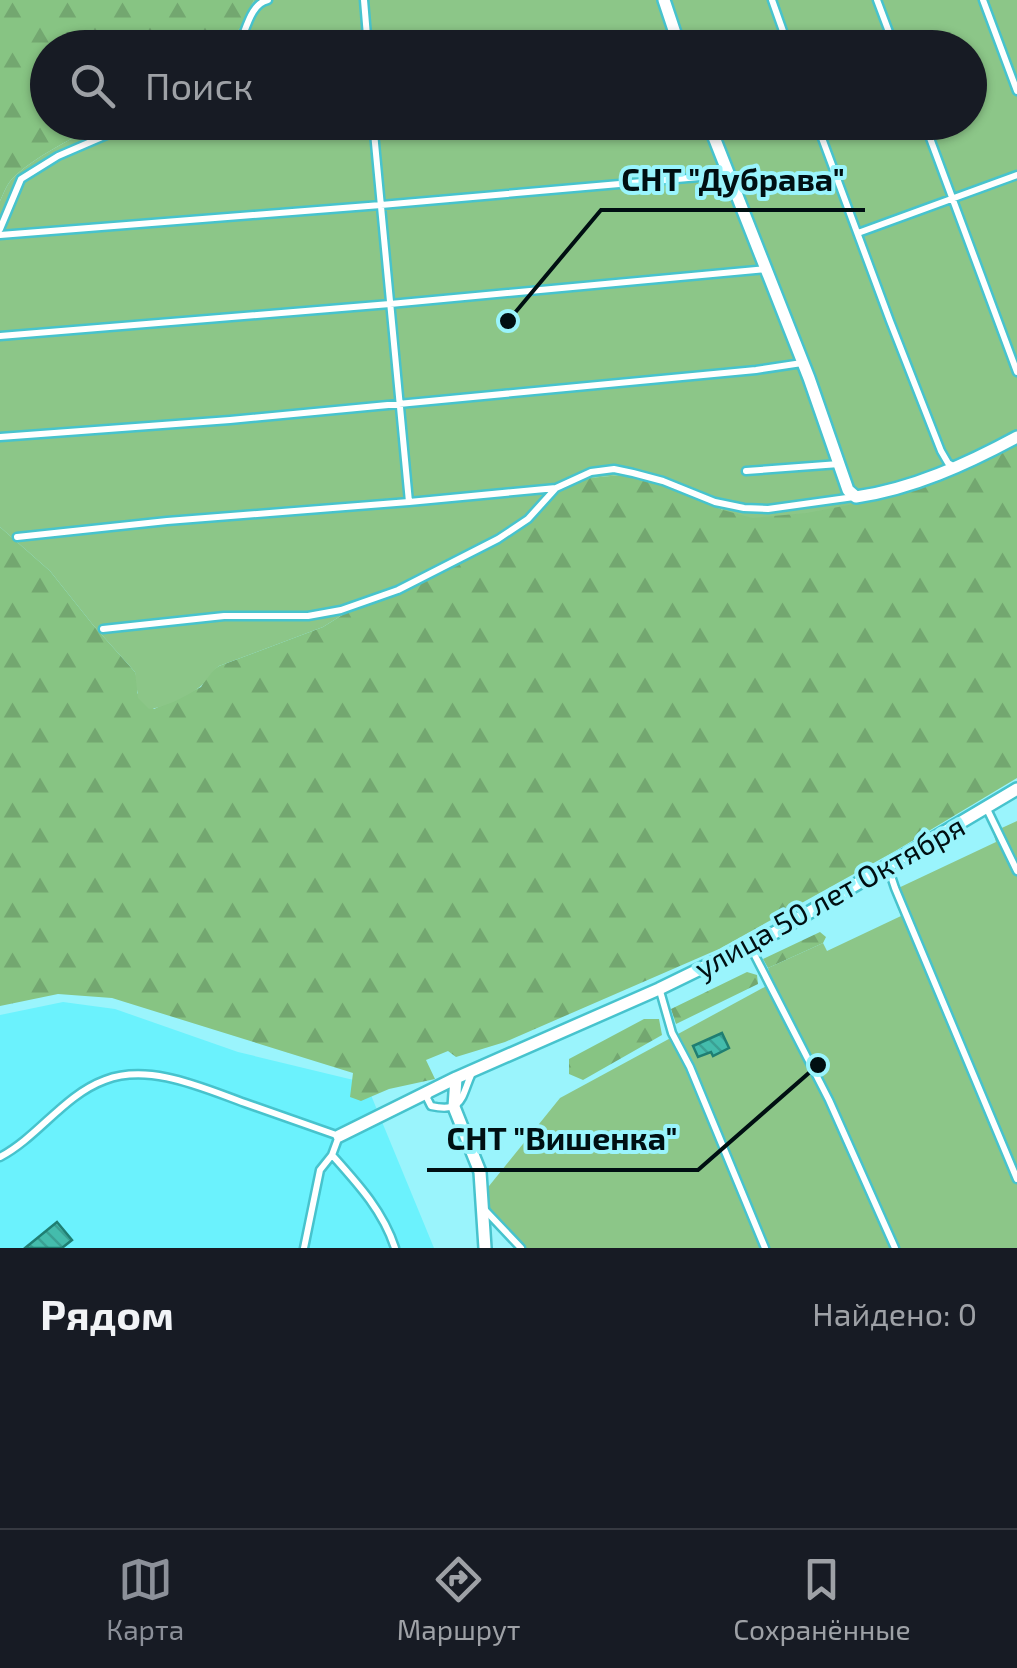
<!DOCTYPE html>
<html lang="ru">
<meta charset="utf-8">
<style>
body{margin:0;font-family:"Exo 2",sans-serif;background:#20242c;color:#f1f3f6}
.list{margin:0;padding:0;list-style:none}
h2{display:flex;justify-content:space-between;align-items:center;height:130px;margin:0;padding:0 40px;font-size:42px}
h2 small{font-size:32px;font-weight:400;color:#9ea1a6}
.icon{flex:none;width:55px;height:55px;fill:none;stroke:currentColor;stroke-width:2;stroke-linecap:round;stroke-linejoin:round}
.map{position:relative;flex:none;width:1017px;height:1248px;overflow:hidden}
.search{position:absolute;background:#171b24;box-shadow:0 2px 8px #0004;left:30px;right:30px;top:30px;height:110px;display:flex;align-items:center;gap:25px;box-sizing:border-box;padding:0 35px;border-radius:55px;color:#9ea1a6;font-size:38px}
.sheet{height:280px;background:#171b24}
nav{display:flex;justify-content:space-around;align-items:center;box-sizing:border-box;height:140px;border-top:2px solid #363941;background:#171b24;font-size:28px;color:#9ea1a6}
nav a{display:grid;justify-items:center;gap:5px}
nav .on{color:#8c9099}
.map>svg:first-child{display:block}
.built{fill:#6bf2fd}
.forest{fill:url(#forest-firs)}
.garden{fill:#8cc688}
.building{fill:url(#building-back-hatch);stroke:#1f7e72;stroke-width:2.5}
.lines{fill:none;stroke-linecap:round;stroke-linejoin:round}
.service-casing{stroke:#47c3cd;stroke-width:11}
.minor-casing{stroke:#47c3cd;stroke-width:16}
.service{stroke:#fff;stroke-width:6}
.minor{stroke:#fff;stroke-width:11}
.labels{text-anchor:middle;dominant-baseline:central;stroke-width:8;stroke-linejoin:round;paint-order:stroke}
.street-label{font-size:30px;fill:#000f12;stroke:#9af4fc}
.leader{fill:none;stroke:#000f12;stroke-width:4}
.callout-dot{fill:#000f12;stroke:#9af4fc;stroke-width:4}
.callout-label{font-size:32px;text-anchor:middle;font-weight:bold;fill:#000f12;stroke:#9af4fc;stroke-width:8;stroke-linejoin:round;paint-order:stroke}
</style>
<div class="map">
<svg width="1017" height="1248" viewBox="0 0 1017 1248">
<defs>
<pattern id="forest-firs" width="22" height="20" patternUnits="userSpaceOnUse" patternTransform="scale(2.5)"><rect width="22" height="20" fill="#87c483"/><path d="M5 1l3.5 6h-7zM16 11l3.5 6h-7z" fill="#73a770"/></pattern>
<pattern id="building-back-hatch" width="6" height="6" patternUnits="userSpaceOnUse" patternTransform="scale(2.5)"><rect width="6" height="6" fill="#44bcac"/><path d="M-1 5l2 2M0 0l6 6M5-1l2 2" fill="none" stroke="#3aa093"/></pattern>
</defs>
<rect width="100%" height="100%" fill="#9af4fc"/>
<!-- built -->
<path class="built" d="M63,1002L115,1009L238,1052L366,1083L434,1248H0V1015Z"/>
<!-- forest -->
<path class="forest" d="M0,0H254L241,27L230,40L213,42L196,38L174,42L172,48H48V122L106,123C81,132 29,160 11,180C6,186 3,195 0,201Z
M1017,440V778L897,850L719,949L505,1042L456,1057L448,1051L426,1060L435,1079L389,1089L361,1101L350,1097L353,1073L112,998L58,994L0,1006V527L50,571L93,625L135,672L138,682L137,693L154,709L201,687L210,672L219,666L323,627L355,607L406,591L495,545L529,523L556,494L579,479L621,475L664,485L723,510Z
M820,932L826,937L823,943L768,968L763,959Z
M747,972L757,975L758,984L676,1024L671,1009Z
M644,1019H659L662,1035L583,1080L569,1074V1059Z"/>
<!-- garden -->
<path class="garden" d="M254,0H1017V440L951,471L859,503L807,513L752,518L723,510L664,485L621,475L579,479L556,494L529,523L495,545L406,591L355,607L323,627L219,666C211,672 209,677 202,685C193,694 161,709 149,709L138,698L135,672L93,625L50,571L0,527V201C3,195 6,186 11,180C29,160 81,132 106,123L970,122V48L172,47L178,39C196,38 212,43 230,40L241,27Z
M1017,821V1248H526L485,1204V1191L560,1098L772,983L768,968L823,943L827,951L901,916L892,891L996,842L993,832Z"/>
<!-- building -->
<path class="building" d="M722,1033L729,1048L713,1056L711,1052L698,1057L693,1046Z
M57,1222L72,1240L62,1248H25Z"/>
<g class="lines">
<!-- service casing -->
<g class="service-casing">
<path id="service" d="M364,0L368,48
M772,0L789,48
M877,0L895,48
M983,0L1017,91
M222,48L241,40C247,26 252,3 268,0
M373,122L409,502L556,488
M816,122L890,321L941,451L948,463L955,467
M924,122L1017,372
M0,229L21,179L58,156L137,122
M858,233L1017,175
M0,235L381,205L711,176L727,173
M0,336L390,304L766,269
M0,437L230,420L756,370L802,363
M746,471L839,464
M17,537L167,521L409,502
M103,629L224,616H308L341,610L398,590L498,539L528,519L556,488L591,472L614,469L633,473L663,481L715,502L744,508L768,509L854,497
M986,807L1017,871
M888,867L895,888L1017,1179
M750,946L829,1100L895,1248
M660,991L672,1033L690,1067L765,1248
M430,1092L427,1098L431,1106C463,1113 461,1098 471,1075
M332,1155C358,1184 383,1211 395,1248
M0,1157C38,1137 64,1095 105,1080C150,1063 203,1088 245,1103C277,1114 308,1125 339,1136L332,1155L320,1170L304,1248
M484,1209L521,1248"/>
</g>
<!-- minor casing -->
<g class="minor-casing">
<path id="minor" d="M664,0L680,48
M708,122L809,378L848,490L856,497C912,489 967,464 1017,437
M456,1078L454,1107L480,1172L485,1248
M339,1136L456,1078L659,989L776,932L1017,789"/>
</g>
<!-- service -->
<use href="#service" class="service"/>
<!-- minor -->
<use href="#minor" class="minor"/>
</g>
<g class="labels">
<!-- street labels -->
<g class="street-label">
<text transform="translate(829 896) rotate(-29)">улица 50 лет Октября</text>
</g>
</g>
<!-- callouts -->
<path class="leader" d="M508 321L601 210H865M818 1065L698 1170H427"/>
<g class="callout-dot">
<circle cx="508" cy="321" r="10"/>
<circle cx="818" cy="1065" r="10"/>
</g>
<g class="callout-label">
<text x="733" y="191">СНТ "Дубрава"</text>
<text x="562" y="1150">СНТ "Вишенка"</text>
</g>
</svg>
<div class="search"><svg class="icon" aria-label="search" viewBox="0 0 24 24"><circle cx="10" cy="10" r="6"/><path d="M15 15l6 6"/></svg>Поиск</div>
</div>
<section class="sheet">
<h2>Рядом<small>Найдено: 0</small></h2>
<ul class="list">
</ul>
</section>
<nav>
<a class="on"><svg class="icon" aria-label="map" viewBox="0 0 24 24"><path d="M3 6l6-2 6 2 6-2v14l-6 2-6-2-6 2zM9 4v14M15 6v14"/></svg>Карта</a>
<a><svg class="icon" aria-label="directions" viewBox="0 0 24 24"><path d="M12 3l9 9-9 9-9-9zM9 14v-3h6M13 9l2 2-2 2"/></svg>Маршрут</a>
<a><svg class="icon" aria-label="saved" viewBox="0 0 24 24"><path d="M7 4h10v16l-5-4-5 4z"/></svg>Сохранённые</a>
</nav>
